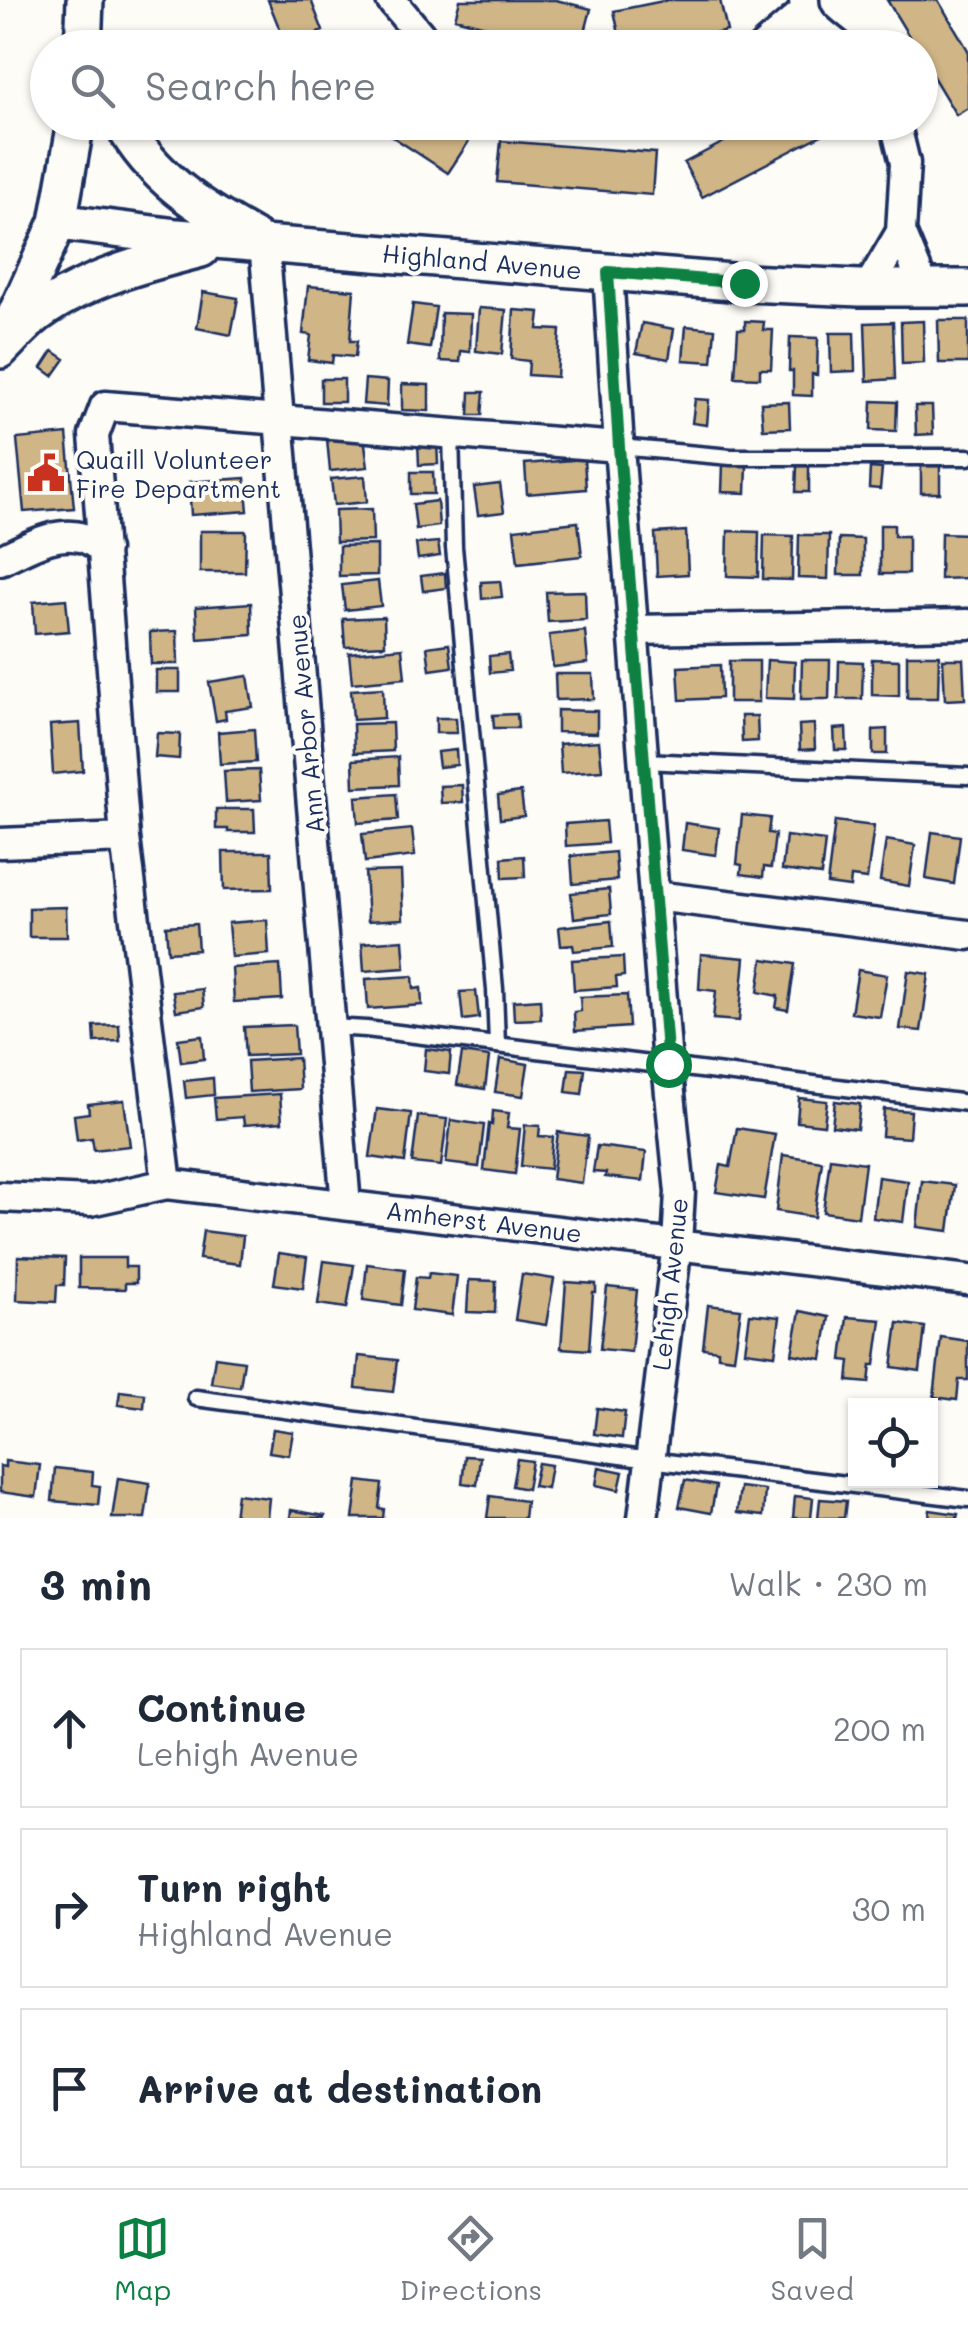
<!DOCTYPE html>
<meta charset="utf-8">
<style>
body{margin:0;font-family:Mali,sans-serif;background:#f2f2f3;color:#1f2937}
.controls{position:absolute;right:30px;bottom:30px;display:grid;overflow:hidden;border-radius:0px;box-shadow:0 2px 8px #0004}
.controls button{width:90px;height:90px;display:grid;place-items:center;padding:0;border:0;border-bottom:2px solid #e0e1e3;background:#fff;color:#1f2937;font:50px sans-serif}
.stop{position:absolute;width:30px;height:30px;margin:-22px;border:8px solid #0b8043;border-radius:50%;background:#fff}
.stop.end{background:#0b8043;border-color:#fff;box-shadow:0 2px 10px #0008}
.list{margin:0;padding:0;list-style:none}
h2{display:flex;justify-content:space-between;align-items:center;height:130px;margin:0;padding:0 40px;font-size:42px}
h2 small{font-size:32px;font-weight:400;color:#747a83}
.list li{display:grid;grid-template-columns:65px 1fr auto;gap:30px;align-items:center;box-sizing:border-box;height:160px;margin:0 20px 20px;padding:0 20px;border:2px solid #e0e1e3;border-radius:0px}
.list b{display:block;font-size:38px;white-space:nowrap}
.list p{margin:0;font-size:32px;white-space:nowrap;color:#747a83}
.list em{font-size:32px;font-style:normal;color:#747a83}
.icon{flex:none;width:55px;height:55px;fill:none;stroke:currentColor;stroke-width:2;stroke-linecap:round;stroke-linejoin:round}
.map{position:relative;flex:none;width:968px;height:1518px;overflow:hidden}
.search{position:absolute;background:#fff;box-shadow:0 2px 8px #0004;left:30px;right:30px;top:30px;height:110px;display:flex;align-items:center;gap:25px;box-sizing:border-box;padding:0 35px;border-radius:55px;color:#747a83;font-size:38px}
.sheet{height:670px;background:#fff}
nav{display:flex;justify-content:space-around;align-items:center;box-sizing:border-box;height:140px;border-top:2px solid #e0e1e3;background:#fff;font-size:28px;color:#747a83}
nav a{display:grid;justify-items:center;gap:5px}
nav .on{color:#0b8043}
.map>svg:first-child{display:block}
.building{fill:#d0b586;stroke:#1b2f5e;stroke-width:2.5}
.lines{fill:none;stroke-linecap:round;stroke-linejoin:round}
.service-casing{stroke:#1b2f5e;stroke-width:21}
.minor-casing{stroke:#1b2f5e;stroke-width:35}
.tertiary-casing{stroke:#1b2f5e;stroke-width:42}
.service{stroke:#fdfcf7;stroke-width:14}
.minor{stroke:#fdfcf7;stroke-width:28}
.tertiary{stroke:#fdfcf7;stroke-width:35}
.route{stroke:#0b8043;stroke-width:12}
.labels{text-anchor:middle;dominant-baseline:central;stroke-width:8;stroke-linejoin:round;paint-order:stroke}
.street-label{font-size:25px;fill:#1b2f5e;stroke:#fdfcf7}
.poi-label{font-size:25px;fill:#1b2f5e;stroke:#fdfcf7;text-anchor:start}
</style>
<div class="map">
<svg width="968" height="1518" viewBox="0 0 968 1518">
<rect width="100%" height="100%" fill="#fdfcf7"/>
<filter id="ink" filterUnits="userSpaceOnUse"><feTurbulence type="fractalNoise" baseFrequency=".01" numOctaves="2"/><feDisplacementMap in="SourceGraphic" scale="20" xChannelSelector="R" yChannelSelector="G"/><feConvolveMatrix kernelMatrix="1 2 1 2 8 2 1 2 1" color-interpolation-filters="sRGB"/></filter>
<g filter="url(#ink)">
<!-- building -->
<path class="building" d="M268,0H311L323,31L286,45Z
M460,0H556L591,9L581,48H569L455,18Z
M668,0H720L727,31L650,48H622L614,11Z
M887,0H938L968,50V108L956,115L920,55V48H916Z
M370,122H441L469,141L448,173Z
M762,122H832L835,128L702,197L684,163Z
M501,141L655,153L652,195L497,182Z
M308,286L354,290L350,341H357L355,357L333,355L332,363L308,360L311,335L303,334Z
M203,292L238,298L231,335L197,328Z
M413,304L436,307L430,348L407,345Z
M479,308L506,310L502,354L476,351Z
M514,310L540,312L538,329L560,330L557,377L528,375L529,361L511,359Z
M441,313L471,314L470,352L461,351L460,362L440,361Z
M938,320H968V363H939Z
M745,321L764,322L763,330H773L771,369H760V378L735,377L738,329H745Z
M923,321L924,363L902,364L901,322Z
M893,322L895,379L867,381L865,323Z
M642,323L674,329L669,359L636,353Z
M686,326L715,329L712,362L683,360Z
M830,333H854L855,371L831,372Z
M790,337L818,338L817,375L812,374V396L793,395V371H789Z
M53,351L65,359L53,376L42,368Z
M321,379H344V402H321Z
M365,379L388,381L387,406L363,404Z
M402,384L429,385V411L402,410Z
M470,392H484L482,415H469Z
M695,399L709,400L707,425L692,423Z
M872,401L897,402L896,431L871,430Z
M789,402L790,428L763,429L761,403Z
M915,406H932L933,434L916,435Z
M67,434L74,508L24,512L17,439Z
M364,436L368,467L330,471L327,439Z
M418,442H437L438,464L419,465Z
M584,459L586,489L527,494L525,464Z
M723,464L747,465L746,493L722,492Z
M797,466H809V492H796Z
M921,466H940V493H921Z
M870,468L882,469L880,489L869,488Z
M411,472H433L434,494H411Z
M365,476L367,502L334,505L331,479Z
M245,478L248,511L191,515L189,482Z
M500,484L504,512L478,515L474,487Z
M437,501L439,526L416,529L413,504Z
M372,509L373,541L336,542L335,510Z
M578,522L582,556L518,563L514,529Z
M880,525H894V536H908V574H880Z
M200,531H246L245,572H200Z
M686,531L688,574L657,576L655,533Z
M728,531L759,532L758,577L727,576Z
M941,533L968,534V578L940,579Z
M764,535L793,536L792,580L763,579Z
M799,535H829L828,579L798,578Z
M839,538L863,539V575H838Z
M438,542L440,556L418,559L416,544Z
M377,545V575L339,576V546Z
M445,573L446,588L423,591L421,576Z
M378,581L381,606L345,610L342,585Z
M500,581L502,597L482,599L481,582Z
M585,591L586,620L548,622L546,592Z
M66,599L69,631L35,634L33,602Z
M251,603L252,635L198,639L196,607Z
M384,617L385,645L345,647L343,619Z
M177,631L178,664H151L150,632Z
M585,631L588,663L553,667L549,635Z
M449,644L452,667L430,670L427,647Z
M402,648L405,678L352,683L349,653Z
M508,654L510,671L490,673L489,656Z
M907,655H939L938,698H907Z
M872,659L899,660V696L872,695Z
M943,659H963L965,699L945,700Z
M767,660L795,662L794,699L765,698Z
M802,660H830L829,699H801Z
M729,661H759V702H729Z
M839,661L863,662L862,699H838Z
M720,665L721,698L680,700L678,667Z
M156,670H180V692H156Z
M555,674H593L594,699L556,700Z
M248,676L253,707L225,711L226,719L216,721L209,682Z
M383,688L384,718L353,720L351,690Z
M557,710L597,711V733L557,732Z
M517,714L518,728H494L493,715Z
M741,716H757L758,741L742,742Z
M436,718H456L457,733H436Z
M80,723L83,771L53,774L50,725Z
M392,723L393,751L354,753L353,724Z
M814,724L815,749L800,750L799,725Z
M846,728L847,750H835L834,729Z
M254,729L256,762L220,764L218,732Z
M887,729V754H873V730Z
M157,733L180,734L179,759L155,757Z
M599,741L602,770L561,773L559,744Z
M456,750L457,765L439,767L437,752Z
M398,757L399,785L354,787L353,760Z
M259,770L261,800L226,802L224,771Z
M462,785L463,802L441,803L440,786Z
M521,792L524,816L500,819L498,795Z
M396,794L398,820L358,823L356,797Z
M216,809H254L255,832H228V829H216Z
M742,815L770,818L768,833L775,834L771,868L764,867L763,877L741,874L742,865L737,864Z
M605,821L607,843L566,846L565,824Z
M835,821L874,826L867,879L851,877L850,887L827,884Z
M685,823L719,828L716,855L682,850Z
M412,829L415,856L365,862L362,834Z
M932,832L960,836L954,884L926,879Z
M786,836L825,841L821,875L782,870Z
M886,840L915,845L909,886L880,881Z
M223,852H271L272,889L224,890Z
M615,852L617,880L573,884L571,856Z
M524,856L525,877L503,878L502,858Z
M401,871L403,919L368,921L365,872Z
M609,889L611,914L574,918L571,893Z
M66,907L67,937H29V908Z
M267,920L269,954L231,957L228,923Z
M611,921L613,947L574,951L573,945L561,946L559,927Z
M196,924L198,950L168,952L166,926Z
M403,940L405,968L364,971L362,943Z
M701,954L745,958L739,1021L713,1019L716,991L699,989Z
M623,957L624,976L616,977L617,987L574,990L572,960Z
M763,959L795,964L788,1010L776,1008L778,996L758,992Z
M280,965L282,999L234,1002L232,968Z
M858,970L887,975L880,1017L851,1013Z
M908,971L929,974L921,1031L900,1029Z
M413,976L414,989L421,988L422,1005L368,1009L366,979Z
M202,989L204,1007L176,1011L173,992Z
M476,991L479,1018L463,1020L460,992Z
M627,995L629,1027L575,1031L574,1012L581,1011L580,997Z
M540,999L541,1019L514,1020L513,1001Z
M119,1025L120,1041L95,1042L94,1026Z
M294,1025L296,1054L246,1056L244,1027Z
M202,1036L204,1059L181,1062L178,1039Z
M426,1049L451,1052L449,1074L424,1071Z
M462,1053L489,1057L485,1089L457,1085Z
M298,1058L300,1089L249,1092L247,1061Z
M500,1059L528,1064L523,1096L495,1092Z
M569,1069L585,1070L582,1094L566,1092Z
M213,1078L214,1095L186,1098L184,1081Z
M280,1094L282,1122L244,1125L243,1117L216,1119L214,1098Z
M799,1098L827,1101L824,1125L797,1122Z
M124,1100L130,1146L94,1150L92,1138L77,1140L74,1115L89,1113L88,1104Z
M835,1101L860,1104L857,1129L832,1126Z
M377,1109L411,1113L405,1162L370,1157Z
M884,1109L911,1111L909,1138L882,1136Z
M493,1111L509,1113L507,1128L520,1129L515,1174L484,1170L489,1124L492,1125Z
M418,1116L447,1119L441,1166L412,1163Z
M451,1120L484,1125L479,1167L446,1163Z
M525,1125L540,1126L539,1136L553,1137L550,1169L521,1166Z
M737,1128L775,1134L764,1199L716,1192L721,1165L730,1167Z
M558,1132L588,1136L582,1183L552,1179Z
M597,1146L646,1152L643,1181L605,1177L606,1173L593,1172Z
M783,1155L822,1161L814,1217L776,1211Z
M830,1158L865,1163L858,1217L823,1212Z
M878,1177L908,1181L903,1222L873,1218Z
M922,1181L955,1185L949,1231L917,1227Z
M203,1231L243,1236L240,1264L199,1259Z
M279,1253L307,1257L303,1288L274,1284Z
M18,1256L65,1258L64,1285H57L56,1302L17,1300Z
M79,1258H125V1267H136V1283H125V1289L79,1288Z
M324,1261L354,1265L347,1308L318,1304Z
M367,1264L405,1269L401,1305L363,1300Z
M429,1273L457,1276L452,1315L412,1310L416,1277L428,1278Z
M522,1274L554,1279L546,1325L515,1320Z
M469,1280L496,1281L495,1313L467,1312Z
M566,1282L596,1284V1293H593L589,1350L561,1348Z
M607,1287L637,1290L631,1352L600,1349Z
M708,1305L741,1309L734,1358L718,1356V1350L703,1348Z
M800,1311L829,1317L822,1359L792,1354Z
M750,1314L780,1317L775,1355L745,1351Z
M847,1317L881,1320L875,1365H871L869,1383L848,1381L850,1361L842,1360Z
M898,1323L925,1327L920,1371L892,1367Z
M941,1337L968,1341V1380H959L957,1400L934,1397Z
M359,1356L397,1360L393,1392L356,1388Z
M215,1357L244,1361L240,1387L211,1383Z
M120,1391L145,1394L144,1408L118,1405Z
M597,1408L625,1412L622,1438L594,1434Z
M273,1429L293,1432L289,1455L269,1452Z
M465,1456L480,1457L477,1485L462,1483Z
M517,1459L532,1461L527,1489L512,1486Z
M5,1461L40,1465L36,1497L0,1492V1466L5,1467Z
M538,1463L551,1465L547,1488L533,1486Z
M599,1467L623,1472L619,1490L596,1485Z
M55,1468L93,1472L92,1485L100,1486L98,1505L52,1501Z
M118,1478L150,1483L145,1518H112Z
M685,1480L716,1486L711,1513L679,1507Z
M358,1481L382,1484L379,1508L384,1509L383,1518H353Z
M740,1487L765,1490L763,1516L737,1513Z
M237,1494L269,1498L267,1518H234Z
M490,1496L526,1501L524,1518H487Z
M795,1496L813,1498L811,1518H793Z
M820,1499L846,1501L844,1518H818Z
M291,1510L325,1516L324,1518H290Z
M930,1510L958,1514L957,1518H929Z"/>
<g class="lines">
<!-- service casing -->
<g class="service-casing">
<path id="service" d="M451,433L454,547L495,989L497,1045
M619,447L731,457H968
M644,761L968,776
M331,1027L366,1029L968,1103
M196,1398L650,1460L968,1499"/>
</g>
<!-- minor casing -->
<g class="minor-casing">
<path id="minor" d="M391,0L431,48
M804,0C804,24 824,33 841,48
M762,48L804,12
M901,232L924,288
M264,243L346,1205
M608,272L619,447L667,1064L680,1192L677,1244L643,1518
M868,288L901,232L905,163L895,122
M0,560C25,549 55,529 84,538C91,540 98,546 104,550
M634,630L968,624
M0,843L125,838
M655,896L968,935
M167,1184L125,838L94,435L105,406L619,447
M0,1197L90,1201L167,1184L968,1280"/>
</g>
<!-- tertiary casing -->
<g class="tertiary-casing">
<path id="tertiary" d="M83,48L85,0
M122,122C152,178 201,208 254,238
M58,222L177,237L744,283L860,288H968
M7,334L58,222L76,122
M0,350C13,337 26,322 40,312C87,278 146,263 201,249"/>
</g>
<!-- service -->
<use href="#service" class="service"/>
<!-- minor -->
<use href="#minor" class="minor"/>
<!-- tertiary -->
<use href="#tertiary" class="tertiary"/>
</g>
</g>
<g class="lines" filter="url(#ink)">
<!-- route -->
<path class="route" d="M668,1064L619,447L608,272L744,283"/>
</g>
<!-- icons -->
<defs>
<g id="civic-bare" transform="scale(3)"><path d="M-.6-6.5H3V-4.5H.6V-3L4-1V1h2V6H-6V1h2V-1L-.6-3ZM-1.2 2.5V6h2.4V2.5Z" fill="#c8321e" stroke="#fdfcf7" stroke-width="2.5" paint-order="stroke"/></g>
</defs>
<g fill-rule="evenodd">
<use href="#civic-bare" x="46" y="473"/>
</g>
<g class="labels">
<!-- street labels -->
<g class="street-label">
<text transform="translate(482 261) rotate(5)">Highland Avenue</text>
<text transform="translate(305 724) rotate(-95)">Ann Arbor Avenue</text>
<text transform="translate(484 1221) rotate(7)">Amherst Avenue</text>
<text transform="translate(669 1284) rotate(-84)">Lehigh Avenue</text>
</g>
<!-- poi labels -->
<g class="poi-label">
<text x="76" y="459">Quaill Volunteer<tspan x="76" dy="29">Fire Department</tspan></text>
</g>
</g>
</svg>
<div class="controls">
<button><svg class="icon" aria-label="locate" viewBox="0 0 24 24"><circle cx="12" cy="12" r="6"/><path d="M12 2v4M12 18v4M2 12h4M18 12h4"/></svg></button>
</div>
<div class="stop" style="left:668px;top:1064px"></div>
<div class="stop end" style="left:744px;top:283px"></div>
<div class="search"><svg class="icon" aria-label="search" viewBox="0 0 24 24"><circle cx="10" cy="10" r="6"/><path d="M15 15l6 6"/></svg>Search here</div>
</div>
<section class="sheet">
<h2>3 min<small>Walk · 230 m</small></h2>
<ul class="list">
<li><svg class="icon" aria-label="ahead" viewBox="0 0 24 24"><path d="M12 20V5M6 11l6-6 6 6"/></svg><div><b>Continue</b><p>Lehigh Avenue</p></div><em>200 m</em></li>
<li><svg class="icon" aria-label="right" viewBox="0 0 24 24"><path d="M7 20v-9h11M14 6l5 5-5 5"/></svg><div><b>Turn right</b><p>Highland Avenue</p></div><em>30 m</em></li>
<li><svg class="icon" aria-label="arrive" viewBox="0 0 24 24"><path d="M6 21V4h12l-3 4 3 4H6"/></svg><div><b>Arrive at destination</b></div></li>
</ul>
</section>
<nav>
<a class="on"><svg class="icon" aria-label="map" viewBox="0 0 24 24"><path d="M3 6l6-2 6 2 6-2v14l-6 2-6-2-6 2zM9 4v14M15 6v14"/></svg>Map</a>
<a><svg class="icon" aria-label="directions" viewBox="0 0 24 24"><path d="M12 3l9 9-9 9-9-9zM9 14v-3h6M13 9l2 2-2 2"/></svg>Directions</a>
<a><svg class="icon" aria-label="saved" viewBox="0 0 24 24"><path d="M7 4h10v16l-5-4-5 4z"/></svg>Saved</a>
</nav>
